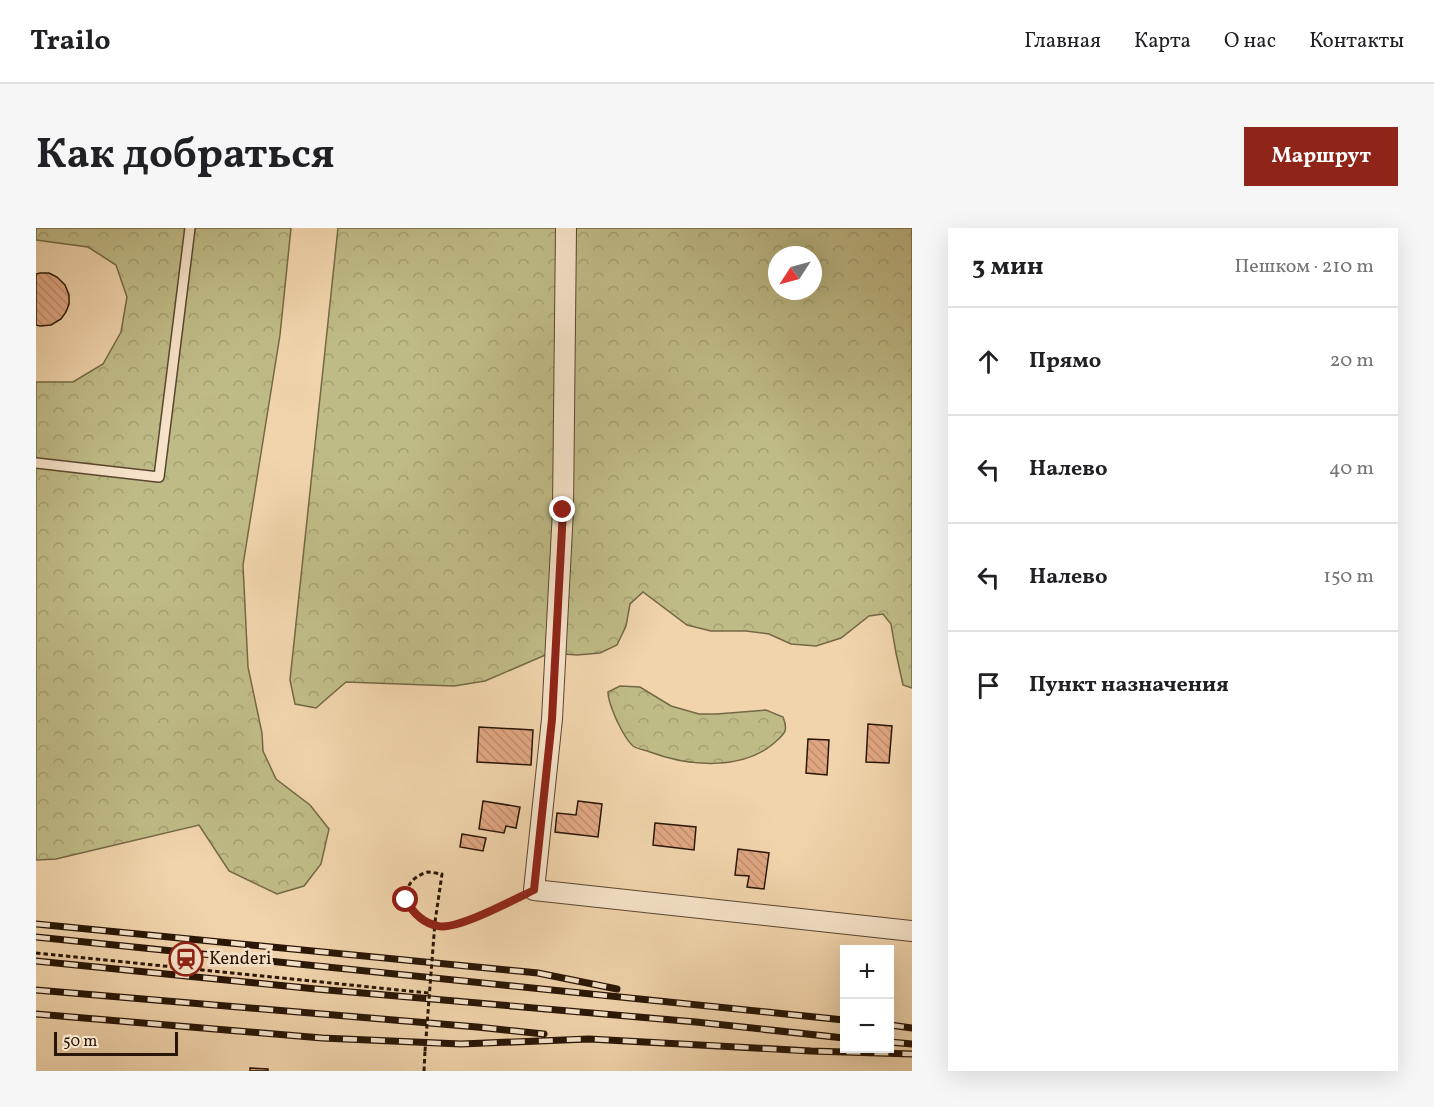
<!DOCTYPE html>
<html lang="ru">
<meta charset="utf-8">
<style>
body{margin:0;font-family:Vollkorn,serif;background:#f6f6f6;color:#202124}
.controls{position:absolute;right:18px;bottom:18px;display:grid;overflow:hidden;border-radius:0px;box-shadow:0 6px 24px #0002}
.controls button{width:54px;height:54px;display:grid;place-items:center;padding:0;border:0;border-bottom:2px solid #e0e0e0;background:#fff;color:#202124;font:30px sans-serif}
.compass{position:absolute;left:732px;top:18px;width:54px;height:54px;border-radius:50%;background:#fff;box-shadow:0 6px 24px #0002;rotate:234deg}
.scale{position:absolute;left:18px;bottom:15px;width:124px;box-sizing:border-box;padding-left:6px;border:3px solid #291606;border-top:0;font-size:16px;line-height:21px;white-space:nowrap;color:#291606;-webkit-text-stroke:4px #f6e3c9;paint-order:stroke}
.stop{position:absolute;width:18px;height:18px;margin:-14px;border:4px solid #8f2418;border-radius:50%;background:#fff}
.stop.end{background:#8f2418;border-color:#fff;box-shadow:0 2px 6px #0008}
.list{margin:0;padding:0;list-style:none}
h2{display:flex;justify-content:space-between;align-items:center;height:78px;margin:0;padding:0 24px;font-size:26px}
h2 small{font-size:20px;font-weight:400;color:#757577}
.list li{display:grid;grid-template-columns:39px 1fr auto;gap:18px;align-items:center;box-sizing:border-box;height:108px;padding:0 24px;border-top:2px solid #e0e0e0}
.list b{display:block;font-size:22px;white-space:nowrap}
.list em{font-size:20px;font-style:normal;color:#757577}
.icon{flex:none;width:33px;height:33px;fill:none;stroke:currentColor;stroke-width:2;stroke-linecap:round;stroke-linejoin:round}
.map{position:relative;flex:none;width:876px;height:843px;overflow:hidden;border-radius:0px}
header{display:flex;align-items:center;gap:36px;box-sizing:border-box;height:84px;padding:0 30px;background:#fff;border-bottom:2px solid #e0e0e0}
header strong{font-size:28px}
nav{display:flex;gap:33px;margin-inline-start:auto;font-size:21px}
.intro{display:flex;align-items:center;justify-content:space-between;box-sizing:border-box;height:144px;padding:0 36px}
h1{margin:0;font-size:42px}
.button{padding:15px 27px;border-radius:0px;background:#8f2418;color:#fff;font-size:21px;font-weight:700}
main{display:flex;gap:36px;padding:0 36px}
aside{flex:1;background:#fff;border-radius:0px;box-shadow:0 6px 24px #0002}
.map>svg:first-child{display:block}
.forest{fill:url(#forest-crowns);stroke:#746846;stroke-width:1.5;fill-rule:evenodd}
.building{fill:url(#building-back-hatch);stroke:#291606;stroke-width:1.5}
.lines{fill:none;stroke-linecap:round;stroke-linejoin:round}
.service-casing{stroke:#5b4630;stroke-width:12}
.minor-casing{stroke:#5b4630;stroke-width:22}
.path{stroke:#291606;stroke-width:3;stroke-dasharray:4.5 3;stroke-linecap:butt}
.service{stroke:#f6e3c9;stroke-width:9}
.minor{stroke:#f6e3c9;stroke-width:20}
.rail-casing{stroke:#291606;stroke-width:7}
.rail{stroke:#f6e3c9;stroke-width:4.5;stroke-dasharray:14;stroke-linecap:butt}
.path-bridge{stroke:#291606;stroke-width:3;stroke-dasharray:4.5 3;stroke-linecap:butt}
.route{stroke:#8f2418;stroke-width:8}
.labels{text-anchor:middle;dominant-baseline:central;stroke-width:6;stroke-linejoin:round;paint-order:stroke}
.poi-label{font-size:18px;fill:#291606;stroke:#f6e3c9;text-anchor:start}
</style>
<header>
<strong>Trailo</strong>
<nav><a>Главная</a><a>Карта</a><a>О нас</a><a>Контакты</a></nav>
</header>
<div class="intro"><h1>Как добраться</h1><a class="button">Маршрут</a></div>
<main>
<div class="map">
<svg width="876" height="843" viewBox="0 0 876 843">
<defs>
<pattern id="forest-crowns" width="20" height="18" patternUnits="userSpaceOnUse" patternTransform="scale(1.5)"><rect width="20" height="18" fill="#bfbb86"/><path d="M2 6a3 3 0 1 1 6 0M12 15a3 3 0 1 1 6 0" fill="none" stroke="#a4a072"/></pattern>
<pattern id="building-back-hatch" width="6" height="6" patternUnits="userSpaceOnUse" patternTransform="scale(1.5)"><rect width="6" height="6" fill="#e0a682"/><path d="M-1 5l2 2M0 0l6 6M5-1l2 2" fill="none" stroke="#c08e6f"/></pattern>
</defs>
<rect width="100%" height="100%" fill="#f1d4ac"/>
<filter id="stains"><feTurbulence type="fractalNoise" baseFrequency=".00333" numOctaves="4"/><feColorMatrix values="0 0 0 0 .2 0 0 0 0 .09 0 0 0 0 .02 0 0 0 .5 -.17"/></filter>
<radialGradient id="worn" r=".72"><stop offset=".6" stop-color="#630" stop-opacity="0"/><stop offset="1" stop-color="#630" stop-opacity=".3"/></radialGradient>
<!-- forest -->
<path class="forest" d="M0,0H255L244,107L207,337L212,439L226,505L227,523L240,551L274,577L293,601L285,636L268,658L241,666L193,643L163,597L20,631L0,632V154H37L67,136L85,104L91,69L80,37L52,19L0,12Z
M302,0H876V460L867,457L860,425L855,396L847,386L833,388L805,410L780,418L755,416L733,406L710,403H675L651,397L607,364L594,376L590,398L581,417L564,425L541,427L514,425L449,453L418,458L310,454L280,480L259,476L254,452ZM741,27H777V63H741Z
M584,458L604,459L635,478L663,486H681L730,482L747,489C753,504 748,506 737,516C705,543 651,538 614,524C609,522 601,521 597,518C590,512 581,494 578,486C575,478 572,472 572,464Z"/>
<!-- building -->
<path class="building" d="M4,45H13L21,49L29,57L33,67V76L30,84L25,91L15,97L4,98L0,97V46Z
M832,496L856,498L853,535L830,534Z
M443,499L497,502L495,537L441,534Z
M772,511L793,512L791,547L770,545Z
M447,573L484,579L480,600L470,598L468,605L443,601Z
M542,573L566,576L562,609L519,604L521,585L540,587Z
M619,595L660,599L658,622L617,617Z
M426,606L450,610L447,623L424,619Z
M702,621L733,625L728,661L711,659L713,648L699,647Z
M214,840L232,841V843H214Z"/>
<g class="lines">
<!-- service casing -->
<g class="service-casing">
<path id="service" d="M0,235L123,249L154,0"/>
</g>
<!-- minor casing -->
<g class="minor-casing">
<path id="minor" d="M530,0L527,282L516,491L498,662L876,703"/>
</g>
<!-- path -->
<path class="path" d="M399,694L406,646C402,646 397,644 392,644C387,645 380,649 376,653C363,669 374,686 391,694C395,695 400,698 404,699C422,700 466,678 483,669
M0,725L393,765
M388,843L389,823"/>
<!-- service -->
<use href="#service" class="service"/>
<!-- minor -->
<use href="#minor" class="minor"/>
<!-- rail casing -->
<g class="rail-casing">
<path id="rail" d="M0,696L502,745L581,761
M0,709L808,792
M0,733L280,761L660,794L808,810
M0,762L441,799L508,806
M0,786L286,810L425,816L553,811L775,823L876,826
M854,797L876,800
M854,814L876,816"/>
</g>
<!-- rail -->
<use href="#rail" class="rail"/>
<!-- path-bridge -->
<path class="path-bridge" d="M389,823L399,694"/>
</g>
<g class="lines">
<!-- route -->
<path class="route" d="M370,672C377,685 386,695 402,698C420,703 479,671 498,662L516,491L527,282"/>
</g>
<!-- icons -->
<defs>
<g id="station-ring" transform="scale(1.725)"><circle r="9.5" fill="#f6e3c9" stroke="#8f2418" stroke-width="1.5"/><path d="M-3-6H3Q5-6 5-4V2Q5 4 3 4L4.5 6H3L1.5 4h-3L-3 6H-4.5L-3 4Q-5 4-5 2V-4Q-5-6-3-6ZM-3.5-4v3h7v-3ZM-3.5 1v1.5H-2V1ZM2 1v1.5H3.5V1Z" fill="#8f2418"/></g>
</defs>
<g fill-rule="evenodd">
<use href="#station-ring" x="150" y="731"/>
</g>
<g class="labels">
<!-- poi labels -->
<g class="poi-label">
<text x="173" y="731">Kenderi</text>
</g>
</g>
<rect width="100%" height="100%" filter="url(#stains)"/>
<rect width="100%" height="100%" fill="url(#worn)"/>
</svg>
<div class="controls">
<button>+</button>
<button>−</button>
</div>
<svg class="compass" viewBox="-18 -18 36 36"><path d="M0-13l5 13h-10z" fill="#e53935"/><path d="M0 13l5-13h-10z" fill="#757577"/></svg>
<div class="scale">50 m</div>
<div class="stop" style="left:370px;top:672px"></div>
<div class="stop end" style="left:527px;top:282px"></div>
</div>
<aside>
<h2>3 мин<small>Пешком · 210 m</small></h2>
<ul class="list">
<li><svg class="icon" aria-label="ahead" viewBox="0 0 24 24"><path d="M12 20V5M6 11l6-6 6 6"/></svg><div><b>Прямо</b></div><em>20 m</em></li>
<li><svg class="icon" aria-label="left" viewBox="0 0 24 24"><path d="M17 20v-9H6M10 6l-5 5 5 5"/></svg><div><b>Налево</b></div><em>40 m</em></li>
<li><svg class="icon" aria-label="left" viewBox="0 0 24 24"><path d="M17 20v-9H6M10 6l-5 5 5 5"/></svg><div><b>Налево</b></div><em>150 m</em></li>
<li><svg class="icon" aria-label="arrive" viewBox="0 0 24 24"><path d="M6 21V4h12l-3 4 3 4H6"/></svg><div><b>Пункт назначения</b></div></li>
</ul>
</aside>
</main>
